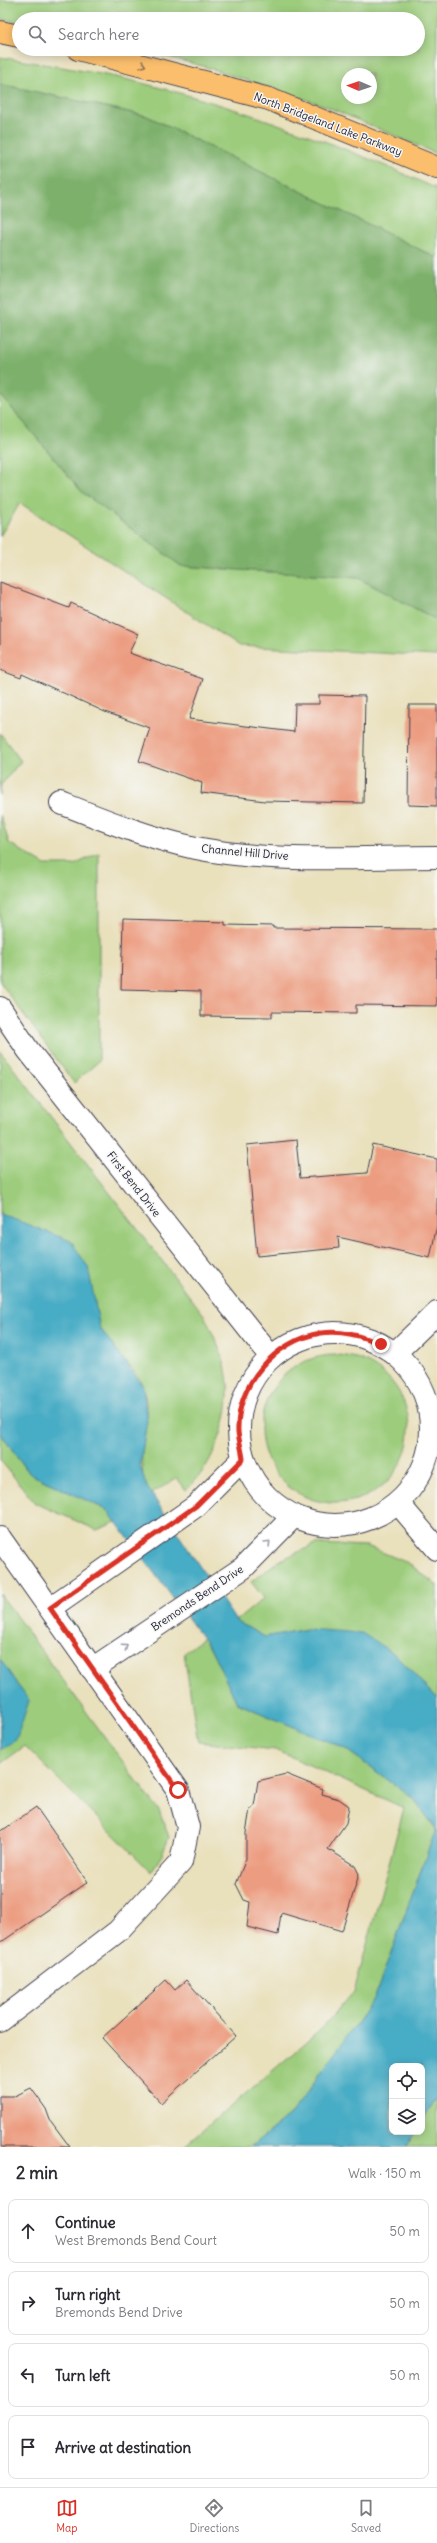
<!DOCTYPE html>
<meta charset="utf-8">
<style>
body{margin:0;font-family:Delius,sans-serif;background:#f7f7f7;color:#2b2b33}
.controls{position:absolute;right:12px;bottom:12px;display:grid;overflow:hidden;border-radius:8px;box-shadow:0 2px 10px #0003}
.controls button{width:36px;height:36px;display:grid;place-items:center;padding:0;border:0;border-bottom:1px solid #e1e1e2;background:#fff;color:#2b2b33;font:20px sans-serif}
.compass{position:absolute;left:341px;top:68px;width:36px;height:36px;border-radius:50%;background:#fff;box-shadow:0 2px 10px #0003;rotate:272deg}
.stop{position:absolute;width:12px;height:12px;margin:-9px;border:3px solid #d93025;border-radius:50%;background:#fff}
.stop.end{background:#d93025;border-color:#fff;box-shadow:0 1px 4px #0008}
.list{margin:0;padding:0;list-style:none}
h2{display:flex;justify-content:space-between;align-items:center;height:52px;margin:0;padding:0 16px;font-size:17px}
h2 small{font-size:13px;font-weight:400;color:#7c7c81}
.list li{display:grid;grid-template-columns:26px 1fr auto;gap:12px;align-items:center;box-sizing:border-box;height:64px;margin:0 8px 8px;padding:0 8px;border:1px solid #e1e1e2;border-radius:8px}
.list b{display:block;font-size:15px;white-space:nowrap}
.list p{margin:0;font-size:13px;white-space:nowrap;color:#7c7c81}
.list em{font-size:13px;font-style:normal;color:#7c7c81}
.icon{flex:none;width:22px;height:22px;fill:none;stroke:currentColor;stroke-width:2;stroke-linecap:round;stroke-linejoin:round}
.map{position:relative;flex:none;width:437px;height:2147px;overflow:hidden}
.search{position:absolute;background:#fff;box-shadow:0 2px 10px #0003;left:12px;right:12px;top:12px;height:44px;display:flex;align-items:center;gap:10px;box-sizing:border-box;padding:0 14px;border-radius:22px;color:#7c7c81;font-size:15px}
.sheet{height:340px;background:#fff}
nav{display:flex;justify-content:space-around;align-items:center;box-sizing:border-box;height:56px;border-top:1px solid #e1e1e2;background:#fff;font-size:11px;color:#7c7c81}
nav a{display:grid;justify-items:center;gap:2px}
nav .on{color:#d93025}
.map>svg:first-child{display:block}
.green{fill:#9ccc7b;stroke:#5f775b;fill-rule:evenodd}
.forest{fill:#7db06b;stroke:#506953}
.water{fill:#46acc5;stroke:#346780}
.building{fill:#ec9c80}
.lines{fill:none;stroke-linecap:round;stroke-linejoin:round}
.minor-casing{stroke:#403e4e;stroke-width:24}
.major-casing{stroke:#403e4e;stroke-width:24}
.minor{stroke:#fff;stroke-width:22}
.major{stroke:#fabe6d;stroke-width:22}
.oneway{stroke:#8e7054}
.oneway2{stroke:#9c9ca7}
.route{stroke:#d93025;stroke-width:5}
.labels{text-anchor:middle;dominant-baseline:central;stroke-width:3;stroke-linejoin:round;paint-order:stroke}
.street-label{font-size:11px;fill:#22223b;stroke:#f6f6f2}
</style>
<div class="map">
<svg width="437" height="2147" viewBox="0 0 437 2147">
<rect width="100%" height="100%" fill="#f6f6f2"/>
<filter id="ink" filterUnits="userSpaceOnUse"><feTurbulence type="fractalNoise" baseFrequency=".025" numOctaves="2"/><feDisplacementMap in="SourceGraphic" scale="8" xChannelSelector="R" yChannelSelector="G"/><feConvolveMatrix kernelMatrix="1 2 1 2 8 2 1 2 1" color-interpolation-filters="sRGB"/></filter>
<filter id="wash" filterUnits="userSpaceOnUse"><feTurbulence type="fractalNoise" baseFrequency=".012" numOctaves="4" result="noise"/><feDisplacementMap in="SourceGraphic" scale="16" xChannelSelector="R" yChannelSelector="G"/><feGaussianBlur stdDeviation="0.9" result="paint"/><feColorMatrix in="noise" values="0 0 0 0 0 0 0 0 0 0 0 0 0 0 0 0 0 1.4 0 .05"/><feComposite in="paint" operator="in"/></filter>
<g filter="url(#wash)">
<rect width="100%" height="100%" fill="#e9e0bc"/>
<!-- green -->
<path class="green" d="M0,0H437V154L323,105L206,67L139,49H418V19H19V22L0,19ZM347,74H371V98H347Z
M0,57C42,64 84,70 125,79C232,104 338,143 437,189V258L147,116L0,84Z
M0,394L82,492L181,566L358,578L437,620V656L239,646L20,503L0,536Z
M0,733L21,761L1,785L0,796Z
M0,814L9,843L45,865H74L99,853V1061L74,1083L0,982Z
M0,1051L204,1315C214,1337 227,1360 228,1385C230,1420 213,1467 186,1490L177,1478L151,1494C129,1461 155,1423 143,1387C137,1368 107,1347 100,1328C93,1309 92,1287 88,1267L0,1214Z
M261 1429a74 74 0 1 1 148 0a74 74 0 1 1-148 0Z
M0,1433L30,1474L107,1510L116,1522L97,1530L35,1503L0,1460Z
M316,1544L367,1546L408,1563L437,1585V1699L396,1655L307,1629L265,1637L236,1621L264,1598L251,1582L278,1561Z
M0,1594L159,1811L169,1837L162,1855L151,1872L25,1746L0,1764Z
M203,1638L211,1649L237,1703L344,1748L414,1799L436,1829L374,1999L291,2114L250,2147H183L318,2032L354,1992L404,1808L276,1750L198,1742L184,1653Z
M437,2097V2147H406L415,2132H422V2121Z"/>
<!-- forest -->
<path class="forest" d="M0,84L147,116L437,258V620L358,578L181,566L82,492L0,394Z"/>
<!-- water -->
<path class="water" d="M0,1214L71,1241L88,1267L100,1328L143,1386L147,1421L140,1466L147,1487L236,1621L265,1637L307,1629L362,1633L396,1655L437,1699V2097L422,2121V2066H392V2132H415L406,2147H250L291,2114L374,1999L436,1829L414,1799L344,1748L237,1703L211,1649L107,1510L30,1474L0,1433Z
M0,1659L29,1701L16,1740L0,1750Z"/>
<g id="blocks">
<!-- building -->
<path class="building" d="M0,582L69,608L71,603L138,634L129,653L203,679L189,719L294,732L295,704H319V695L365,696L363,803L265,801L201,793L202,783L139,761L150,728L105,712L22,674L21,678L0,670Z
M409,705H437V806L408,805Z
M123,919L225,922V925L273,926V928L437,929V1006L356,1005V1013L272,1012V1017L201,1016V991L121,989Z
M296,1140L300,1178L367,1173L373,1145L437,1159V1225L430,1258L338,1237L339,1248L257,1256L247,1145Z
M286,1774L323,1789L322,1794L339,1799L349,1806L346,1823L328,1849L355,1866L359,1874L342,1931L281,1913L278,1935L247,1927L250,1902L244,1900L236,1884L246,1859V1833L250,1809L254,1806L258,1781Z
M36,1807L88,1882L0,1943V1832Z
M166,1980L175,1990L186,1980L236,2036L161,2103L102,2038Z
M31,2088L46,2109L50,2120L70,2147H0V2096H15Z"/>
</g>
</g>
<g filter="url(#ink)">
<use href="#blocks" fill-opacity="0" stroke="#403e4e" stroke-width="1"/>
<g class="lines">
<!-- minor casing -->
<g class="minor-casing">
<path id="minor" d="M61,803C104,820 146,837 191,847C271,864 356,857 437,857
M0,1008L28,1050L271,1357
M239 1429a96 96 0 1 1 192 0a96 96 0 1 1-192 0Z
M395,1353L437,1312
M398,1503L437,1549
M0,1538L178,1790L188,1827L181,1862L118,1931L0,2021
M50,1608L196,1506L243,1459
M92,1669L243,1568L293,1517"/>
</g>
<!-- major casing -->
<g class="major-casing">
<path id="major" d="M0,32L19,36
M78,49L269,99L437,168"/>
</g>
<!-- minor -->
<use href="#minor" class="minor"/>
<!-- major -->
<use href="#major" class="major"/>
</g>
<!-- one-way arrows -->
<defs><path id="oneway-chevron" d="M-2-3.5L2.5 0L-2 3.5" fill="none" stroke-width="1.6" stroke-linecap="round" stroke-linejoin="round"/></defs>
<use class="oneway" href="#oneway-chevron" transform="translate(143 65) rotate(15)"/>
<g class="oneway2">
<use href="#oneway-chevron" transform="translate(268 1543) rotate(-46)"/>
<use href="#oneway-chevron" transform="translate(125 1647) rotate(-34)"/>
</g>
</g>
<g class="lines" filter="url(#ink)">
<!-- route -->
<path class="route" d="M178,1790L50,1608L196,1506L243,1459C242,1450 239,1441 238,1432C236,1385 275,1340 321,1333C342,1330 361,1336 381,1344"/>
</g>
<g class="labels">
<!-- street labels -->
<g class="street-label">
<text transform="translate(328 124) rotate(21)">North Bridgeland Lake Parkway</text>
<text transform="translate(245 852) rotate(5)">Channel Hill Drive</text>
<text transform="translate(134 1184) rotate(52)">First Bend Drive</text>
<text transform="translate(197 1598) rotate(-34)">Bremonds Bend Drive</text>
</g>
</g>
</svg>
<div class="controls">
<button><svg class="icon" aria-label="locate" viewBox="0 0 24 24"><circle cx="12" cy="12" r="6"/><path d="M12 2v4M12 18v4M2 12h4M18 12h4"/></svg></button>
<button><svg class="icon" aria-label="layers" viewBox="0 0 24 24"><path d="M12 4l9 5-9 5-9-5zM3 14l9 5 9-5"/></svg></button>
</div>
<svg class="compass" viewBox="-18 -18 36 36"><path d="M0-13l5 13h-10z" fill="#e53935"/><path d="M0 13l5-13h-10z" fill="#7c7c81"/></svg>
<div class="stop" style="left:178px;top:1790px"></div>
<div class="stop end" style="left:381px;top:1344px"></div>
<div class="search"><svg class="icon" aria-label="search" viewBox="0 0 24 24"><circle cx="10" cy="10" r="6"/><path d="M15 15l6 6"/></svg>Search here</div>
</div>
<section class="sheet">
<h2>2 min<small>Walk · 150 m</small></h2>
<ul class="list">
<li><svg class="icon" aria-label="ahead" viewBox="0 0 24 24"><path d="M12 20V5M6 11l6-6 6 6"/></svg><div><b>Continue</b><p>West Bremonds Bend Court</p></div><em>50 m</em></li>
<li><svg class="icon" aria-label="right" viewBox="0 0 24 24"><path d="M7 20v-9h11M14 6l5 5-5 5"/></svg><div><b>Turn right</b><p>Bremonds Bend Drive</p></div><em>50 m</em></li>
<li><svg class="icon" aria-label="left" viewBox="0 0 24 24"><path d="M17 20v-9H6M10 6l-5 5 5 5"/></svg><div><b>Turn left</b></div><em>50 m</em></li>
<li><svg class="icon" aria-label="arrive" viewBox="0 0 24 24"><path d="M6 21V4h12l-3 4 3 4H6"/></svg><div><b>Arrive at destination</b></div></li>
</ul>
</section>
<nav>
<a class="on"><svg class="icon" aria-label="map" viewBox="0 0 24 24"><path d="M3 6l6-2 6 2 6-2v14l-6 2-6-2-6 2zM9 4v14M15 6v14"/></svg>Map</a>
<a><svg class="icon" aria-label="directions" viewBox="0 0 24 24"><path d="M12 3l9 9-9 9-9-9zM9 14v-3h6M13 9l2 2-2 2"/></svg>Directions</a>
<a><svg class="icon" aria-label="saved" viewBox="0 0 24 24"><path d="M7 4h10v16l-5-4-5 4z"/></svg>Saved</a>
</nav>
